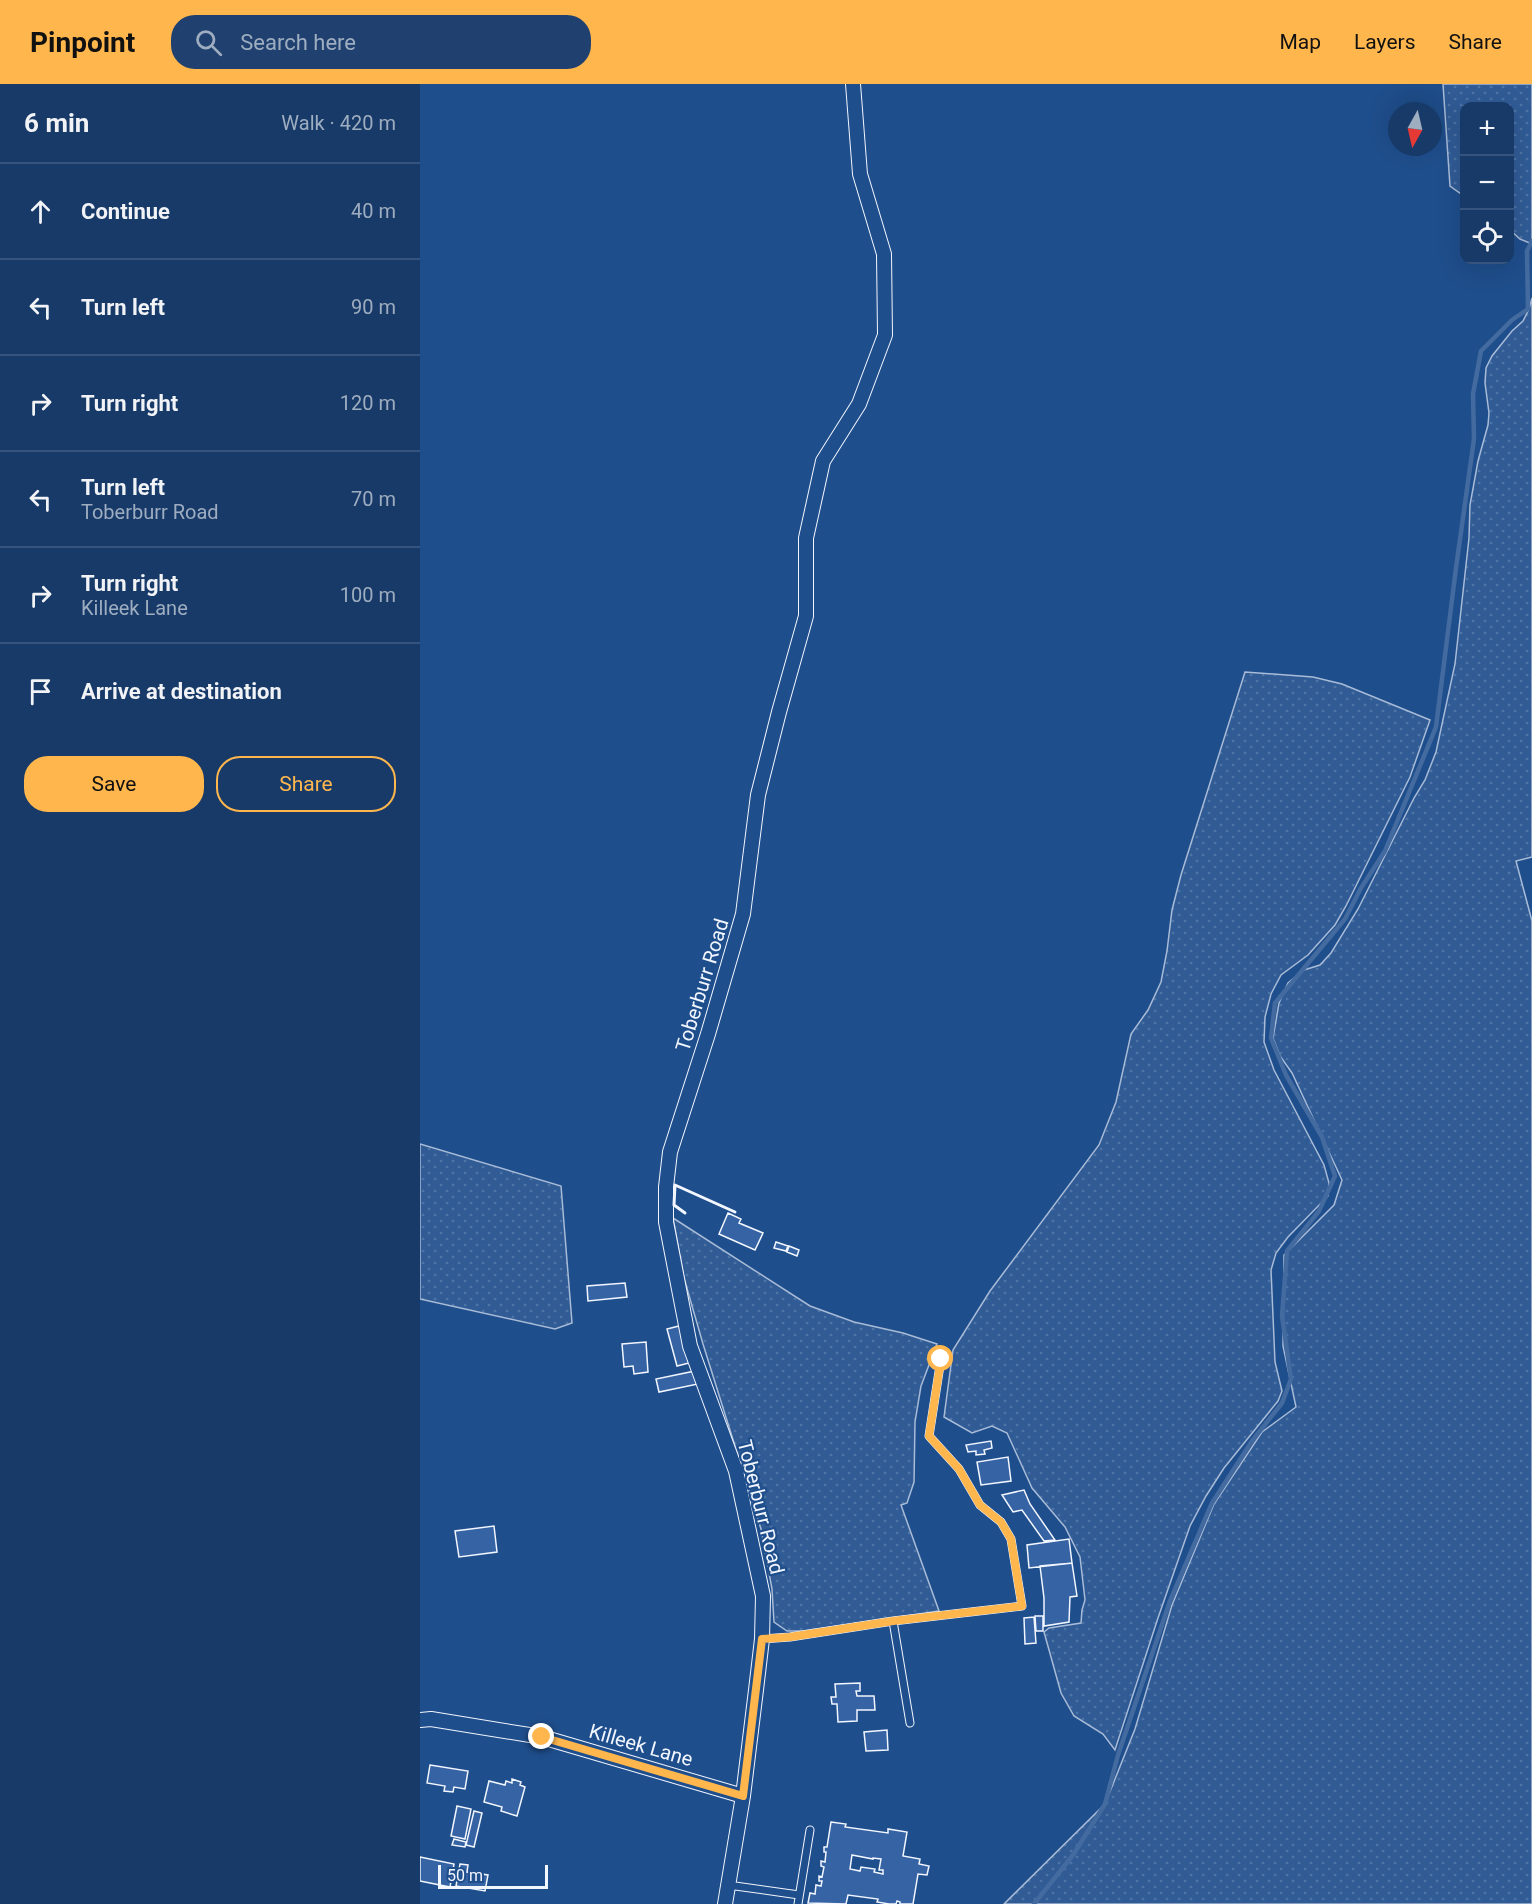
<!DOCTYPE html>
<meta charset="utf-8">
<style>
body{margin:0;font-family:Roboto,sans-serif;background:#20416f;color:#f1f3f6}
.controls{position:absolute;right:18px;top:18px;display:grid;overflow:hidden;border-radius:12px;box-shadow:0 6px 24px #0002}
.controls button{width:54px;height:54px;display:grid;place-items:center;padding:0;border:0;border-bottom:2px solid #36547d;background:#173a69;color:#f1f3f6;font:30px sans-serif}
.compass{position:absolute;left:968px;top:18px;width:54px;height:54px;border-radius:50%;background:#173a69;box-shadow:0 6px 24px #0002;rotate:188deg}
.scale{position:absolute;left:18px;bottom:15px;width:110px;box-sizing:border-box;padding-left:6px;border:3px solid #f2f6ff;border-top:0;font-size:16px;line-height:21px;white-space:nowrap;color:#f2f6ff;-webkit-text-stroke:4px #1f4e8c;paint-order:stroke}
.stop{position:absolute;width:18px;height:18px;margin:-14px;border:4px solid #ffb74d;border-radius:50%;background:#fff}
.stop.end{background:#ffb74d;border-color:#fff;box-shadow:0 2px 6px #0008}
.list{margin:0;padding:0;list-style:none}
h2{display:flex;justify-content:space-between;align-items:center;height:78px;margin:0;padding:0 24px;font-size:26px}
h2 small{font-size:20px;font-weight:400;color:#9eadc0}
.list li{display:grid;grid-template-columns:39px 1fr auto;gap:18px;align-items:center;box-sizing:border-box;height:96px;padding:0 24px;border-top:2px solid #36547d}
.list b{display:block;font-size:22px;white-space:nowrap}
.list p{margin:0;font-size:20px;white-space:nowrap;color:#9eadc0}
.list em{font-size:20px;font-style:normal;color:#9eadc0}
.actions{display:flex;gap:12px;padding:18px 24px}
.actions a{flex:1;padding:14px 0;border:2px solid #ffb74d;border-radius:24px;text-align:center;font-size:21px;color:#ffb74d}
.actions .main{background:#ffb74d;color:#111}
.icon{flex:none;width:33px;height:33px;fill:none;stroke:currentColor;stroke-width:2;stroke-linecap:round;stroke-linejoin:round}
.map{position:relative;flex:none;width:1112px;height:1820px;overflow:hidden}
header{display:flex;align-items:center;gap:36px;box-sizing:border-box;height:84px;padding:0 30px;background:#ffb74d;color:#111}
header strong{font-size:28px}
nav{display:flex;gap:33px;margin-inline-start:auto;font-size:21px}
.search{width:420px;height:54px;background:#20416f;display:flex;align-items:center;gap:15px;box-sizing:border-box;padding:0 21px;border-radius:24px;color:#9eadc0;font-size:22px}
main{display:flex}
aside{flex:1;background:#173a69}
.map>svg:first-child{display:block}
.grass{fill:url(#grass-dots);stroke:#a8bbd7;stroke-width:1.5}
.lines{fill:none;stroke-linecap:round;stroke-linejoin:round}
.stream{stroke:#446ba0;stroke-width:4.5}
.building{fill:#3563a3;stroke:#f2f6ff;stroke-width:1.5;fill-rule:evenodd}
.lane-casing{stroke:#f2f6ff;stroke-width:9}
.street-casing{stroke:#f2f6ff;stroke-width:16}
.lane{stroke:#1f4e8c;stroke-width:7}
.street{stroke:#1f4e8c;stroke-width:14}
.wall{stroke:#f2f6ff;stroke-width:3}
.route{stroke:#ffb74d;stroke-width:8}
.labels{text-anchor:middle;dominant-baseline:central;stroke-width:4.5;stroke-linejoin:round;paint-order:stroke}
.street-label{font-size:20px;fill:#f2f6ff;stroke:#1f4e8c}
</style>
<header>
<strong>Pinpoint</strong>
<div class="search"><svg class="icon" aria-label="search" viewBox="0 0 24 24"><circle cx="10" cy="10" r="6"/><path d="M15 15l6 6"/></svg>Search here</div>
<nav><a>Map</a><a>Layers</a><a>Share</a></nav>
</header>
<main>
<aside>
<h2>6 min<small>Walk · 420 m</small></h2>
<ul class="list">
<li><svg class="icon" aria-label="ahead" viewBox="0 0 24 24"><path d="M12 20V5M6 11l6-6 6 6"/></svg><div><b>Continue</b></div><em>40 m</em></li>
<li><svg class="icon" aria-label="left" viewBox="0 0 24 24"><path d="M17 20v-9H6M10 6l-5 5 5 5"/></svg><div><b>Turn left</b></div><em>90 m</em></li>
<li><svg class="icon" aria-label="right" viewBox="0 0 24 24"><path d="M7 20v-9h11M14 6l5 5-5 5"/></svg><div><b>Turn right</b></div><em>120 m</em></li>
<li><svg class="icon" aria-label="left" viewBox="0 0 24 24"><path d="M17 20v-9H6M10 6l-5 5 5 5"/></svg><div><b>Turn left</b><p>Toberburr Road</p></div><em>70 m</em></li>
<li><svg class="icon" aria-label="right" viewBox="0 0 24 24"><path d="M7 20v-9h11M14 6l5 5-5 5"/></svg><div><b>Turn right</b><p>Killeek Lane</p></div><em>100 m</em></li>
<li><svg class="icon" aria-label="arrive" viewBox="0 0 24 24"><path d="M6 21V4h12l-3 4 3 4H6"/></svg><div><b>Arrive at destination</b></div></li>
</ul>
<div class="actions"><a class="main">Save</a><a>Share</a></div>
</aside>
<div class="map">
<svg width="1112" height="1820" viewBox="0 0 1112 1820">
<defs>
<pattern id="grass-dots" width="8" height="8" patternUnits="userSpaceOnUse" patternTransform="scale(1.5)"><rect width="8" height="8" fill="#305b95"/><path d="M2 2h.1M6 6h.1" fill="none" stroke="#4e73a5" stroke-width="1.8" stroke-linecap="round"/></pattern>
</defs>
<rect width="100%" height="100%" fill="#1f4e8c"/>
<!-- grass -->
<path class="grass" d="M1023,0H1112V160L1100,155L1090,146V22H1044V112L1030,102Z
M1112,214V773L1096,777L1112,837V1820H584L685,1720L715,1645L752,1521L794,1420L842,1348L876,1323L863,1262L864,1171L914,1121L922,1096L872,989L860,972L853,954L859,919L868,899L884,886L900,881L911,869L938,825L994,714L1005,696L1016,668L1035,580L1049,454L1050,421L1058,377L1068,341L1069,329L1065,299L1066,284L1072,272L1092,247L1103,237L1109,225Z
M825,588L893,593L922,600L1010,636L990,693L926,822L915,841L888,871L861,891L851,910L845,933L844,958L854,986L904,1081L909,1099L908,1112L868,1153L856,1169L851,1186L855,1278L862,1307L858,1317L804,1384L786,1412L770,1442L738,1534L695,1666L683,1650L654,1632L641,1609L624,1548L629,1544L661,1539L662,1526L665,1516L660,1473L645,1443L612,1404L587,1349L572,1342L552,1349L524,1333L533,1266L570,1207L679,1061L696,1018L711,950L728,926L741,898L747,867L752,826L761,791Z
M0,1060L141,1102L152,1239L135,1245L0,1215Z
M253,1134L390,1222L434,1238L483,1249L517,1260L501,1302L495,1338L494,1398L487,1419L481,1421L519,1527L383,1547H367L354,1538L352,1505L341,1445L283,1260L264,1194Z"/>
<g class="lines">
<!-- stream -->
<path class="stream" d="M614,1820L653,1771L685,1720L698,1671L750,1517L792,1419L832,1357L862,1319L871,1295L862,1232L867,1167L899,1127L915,1092L902,1053L866,991L851,954L855,919L925,835L941,804L965,767L1016,643L1036,484L1054,355L1053,310L1061,267L1092,236L1108,225L1107,167L1112,157"/>
</g>
<!-- building -->
<path class="building" d="M308,1129L321,1135L319,1139L343,1149L335,1166L299,1150Z
M356,1158L368,1162L366,1167L354,1164Z
M369,1162L379,1166L377,1172L367,1168Z
M205,1199L207,1213L168,1217L167,1202Z
M259,1242L269,1279L257,1282L247,1245Z
M226,1258L228,1288L214,1290L213,1282L204,1283L202,1260Z
M275,1287L278,1300L239,1308L236,1295Z
M571,1357L572,1364L564,1366L565,1370L556,1371V1367L548,1368L546,1361Z
M588,1373L591,1397L561,1401L557,1378Z
M604,1406L610,1420L635,1456L624,1457L602,1426L593,1428L582,1411Z
M74,1442L77,1468L39,1473L35,1447Z
M649,1455L652,1479L609,1484L607,1461Z
M652,1479L657,1512L650,1513L649,1538L624,1542V1514L620,1482Z
M615,1532H623V1547H616Z
M614,1533L616,1559L605,1560L604,1534Z
M440,1599V1607H436L437,1612H454L455,1626H437V1637L418,1638L417,1620H412L411,1613H416L415,1600Z
M467,1646L468,1666L446,1667L444,1648Z
M10,1681L48,1687L45,1705L34,1703L33,1708L24,1707L25,1702L7,1699Z
M92,1695L101,1698L100,1701L105,1703L97,1732L81,1727L82,1723L64,1718L69,1697L85,1701L86,1697L92,1699Z
M37,1722L51,1725L45,1755L31,1752Z
M54,1727L62,1729L54,1763L46,1761Z
M411,1738L426,1740L425,1743L468,1749V1745L487,1748L483,1772L500,1775L499,1780L509,1782L507,1791L498,1790L493,1820H480V1818L477,1817L476,1820H469L457,1818L458,1815L428,1811L426,1820L388,1819L390,1809L395,1810L396,1801L401,1802L402,1797H399V1792L402,1793L404,1783L401,1782V1777L405,1778L406,1768H404V1763H407ZM432,1771L453,1775V1774L461,1775L459,1786H463V1790L454,1788L455,1785L441,1783L440,1787L430,1785Z
M34,1755L46,1758L45,1763L32,1761Z
M0,1773L34,1780L30,1803L0,1797Z
M40,1780L48,1781L47,1788L68,1791L65,1807L36,1802Z"/>
<g class="lines">
<!-- lane casing -->
<g class="lane-casing">
<path id="lane" d="M473,1537L490,1639
M342,1555L370,1553L473,1537L602,1522L591,1455L581,1438L560,1421L539,1385L509,1352L521,1275
M308,1801L379,1811
M378,1820L390,1746"/>
</g>
<!-- street casing -->
<g class="street-casing">
<path id="street" d="M0,1636L11,1635L122,1653L323,1712
M305,1820L323,1712L336,1606L342,1555L343,1512L316,1387L270,1262L246,1138V1103L250,1068L288,950L323,830L338,711L359,628L386,532V454L403,377L439,320L465,251L464,170L440,90L433,0"/>
</g>
<!-- lane -->
<use href="#lane" class="lane"/>
<!-- street -->
<use href="#street" class="street"/>
<!-- wall -->
<path class="wall" d="M265,1129L254,1121L255,1101L315,1128"/>
</g>
<g class="lines">
<!-- route -->
<path class="route" d="M122,1653L323,1712L342,1555L370,1553L473,1537L602,1522L591,1455L581,1438L560,1421L539,1385L509,1352L521,1275"/>
</g>
<g class="labels">
<!-- street labels -->
<g class="street-label">
<text transform="translate(282 901) rotate(-73)">Toberburr Road</text>
<text transform="translate(341 1423) rotate(76)">Toberburr Road</text>
<text transform="translate(221 1661) rotate(16)">Killeek Lane</text>
</g>
</g>
</svg>
<div class="controls">
<button>+</button>
<button>−</button>
<button><svg class="icon" aria-label="locate" viewBox="0 0 24 24"><circle cx="12" cy="12" r="6"/><path d="M12 2v4M12 18v4M2 12h4M18 12h4"/></svg></button>
</div>
<svg class="compass" viewBox="-18 -18 36 36"><path d="M0-13l5 13h-10z" fill="#e53935"/><path d="M0 13l5-13h-10z" fill="#9eadc0"/></svg>
<div class="scale">50 m</div>
<div class="stop" style="left:521px;top:1275px"></div>
<div class="stop end" style="left:122px;top:1653px"></div>
</div>
</main>
